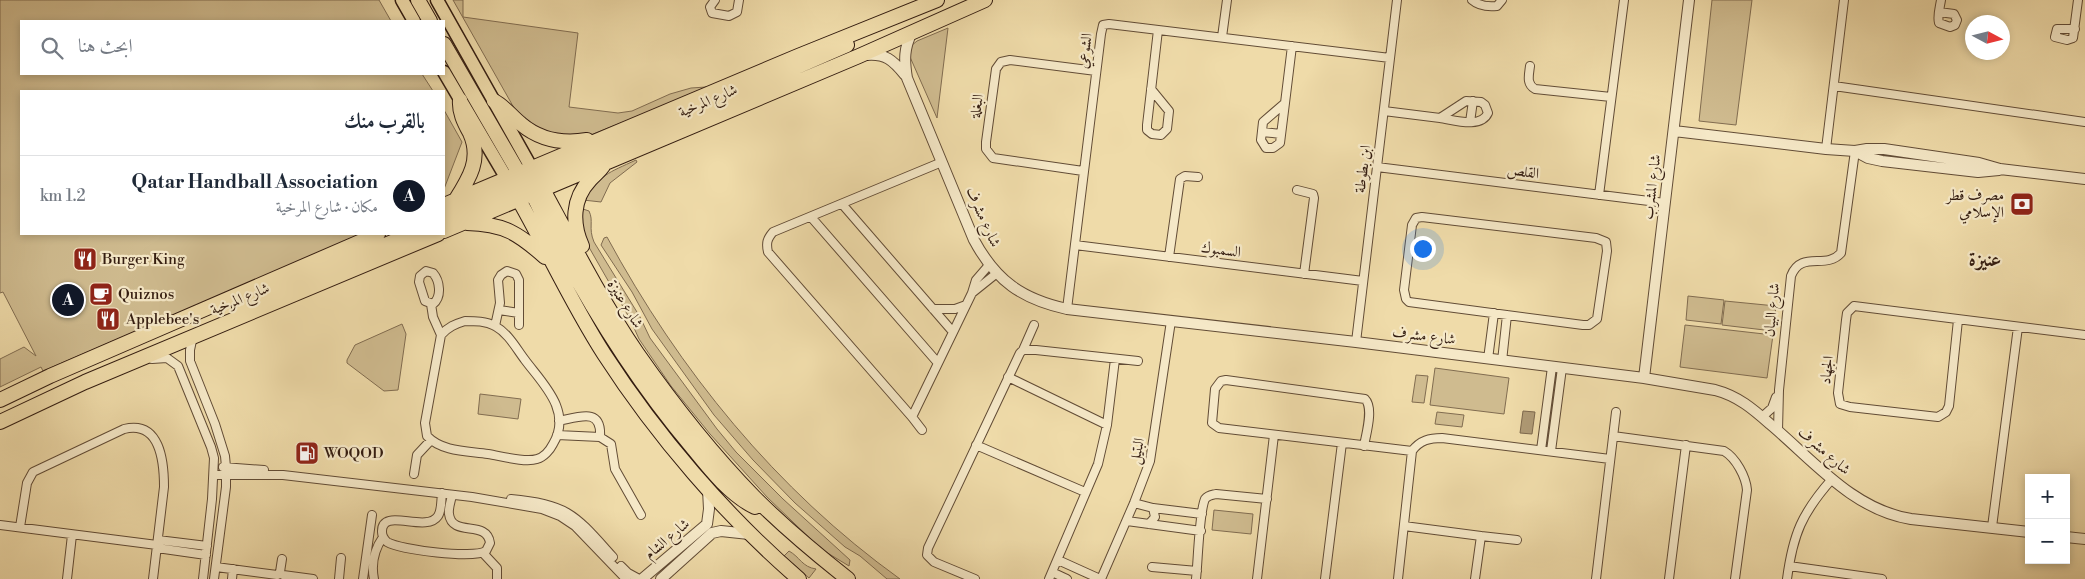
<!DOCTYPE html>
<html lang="ar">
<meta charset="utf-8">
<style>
body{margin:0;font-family:"Libre Bodoni",Amiri,serif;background:#f6f6f7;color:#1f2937;direction:rtl}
.controls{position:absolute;right:15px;bottom:15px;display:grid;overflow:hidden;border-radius:0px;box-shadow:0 2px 8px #0003}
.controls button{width:45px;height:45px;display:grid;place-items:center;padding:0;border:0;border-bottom:1px solid #e0e1e3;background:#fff;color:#1f2937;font:25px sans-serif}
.compass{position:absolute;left:1965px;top:15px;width:45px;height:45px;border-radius:50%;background:#fff;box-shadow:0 2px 8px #0003;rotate:97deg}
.you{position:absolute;left:1422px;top:248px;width:18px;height:18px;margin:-12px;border:4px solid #fff;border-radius:50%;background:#1a73e8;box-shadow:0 0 0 8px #1a73e833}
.badge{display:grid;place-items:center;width:32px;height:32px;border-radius:50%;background:#111827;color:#fff;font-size:16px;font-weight:700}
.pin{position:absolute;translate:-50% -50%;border:2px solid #fff;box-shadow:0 1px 5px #0006}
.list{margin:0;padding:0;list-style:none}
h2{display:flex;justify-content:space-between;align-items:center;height:65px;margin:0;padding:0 20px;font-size:21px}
h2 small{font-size:16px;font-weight:400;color:#747a83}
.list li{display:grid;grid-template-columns:32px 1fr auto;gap:15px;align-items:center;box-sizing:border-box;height:80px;padding:0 20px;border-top:1px solid #e0e1e3}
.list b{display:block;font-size:19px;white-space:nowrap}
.list p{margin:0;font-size:16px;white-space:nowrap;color:#747a83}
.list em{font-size:16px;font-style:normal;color:#747a83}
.icon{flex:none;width:28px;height:28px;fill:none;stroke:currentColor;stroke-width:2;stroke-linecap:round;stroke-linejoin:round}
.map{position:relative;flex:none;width:2085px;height:579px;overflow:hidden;direction:ltr}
.search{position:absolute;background:#fff;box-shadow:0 2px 8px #0003;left:20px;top:20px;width:425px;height:55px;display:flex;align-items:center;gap:12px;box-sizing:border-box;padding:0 18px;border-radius:0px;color:#747a83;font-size:19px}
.panel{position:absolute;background:#fff;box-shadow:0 2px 8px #0003;left:20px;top:90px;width:425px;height:145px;border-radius:0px;direction:rtl}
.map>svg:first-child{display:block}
.green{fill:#cfbb8f;stroke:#816c50}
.water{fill:#af9a75;stroke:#7d684d}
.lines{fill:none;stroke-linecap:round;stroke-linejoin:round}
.minor-casing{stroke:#624c36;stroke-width:10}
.tertiary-casing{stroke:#624c36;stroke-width:12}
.primary-casing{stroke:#331c10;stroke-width:15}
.trunk-casing{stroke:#331c10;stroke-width:16}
.minor{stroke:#f5e8c7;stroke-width:8}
.tertiary{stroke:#f5e8c7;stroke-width:10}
.primary{stroke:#efdba9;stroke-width:12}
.trunk{stroke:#efdba9;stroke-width:14}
.labels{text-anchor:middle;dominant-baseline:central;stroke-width:4.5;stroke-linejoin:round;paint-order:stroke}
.street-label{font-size:15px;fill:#331c10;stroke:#f5e8c7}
.poi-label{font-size:15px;fill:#331c10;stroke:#f5e8c7;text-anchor:start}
.district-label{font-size:20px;font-weight:bold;fill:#331c10;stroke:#f5e8c7}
</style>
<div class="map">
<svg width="2085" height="579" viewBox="0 0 2085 579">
<rect width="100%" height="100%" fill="#efdba9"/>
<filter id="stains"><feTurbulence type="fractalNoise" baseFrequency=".004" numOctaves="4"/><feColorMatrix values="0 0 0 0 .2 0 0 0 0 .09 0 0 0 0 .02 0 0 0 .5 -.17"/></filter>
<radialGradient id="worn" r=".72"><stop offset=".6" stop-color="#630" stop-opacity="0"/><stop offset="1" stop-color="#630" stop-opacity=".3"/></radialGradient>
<!-- green -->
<path class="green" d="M0,0H379L391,21H21V74H422L433,91H21V234H363L43,371L41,367L0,387V359L24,347L36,356L3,292L0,293Z
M453,0H463V17L578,33L569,107L618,113L632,111L670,94L691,88L706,87L676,101L583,138L541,134L518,115Z
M1712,0H1752L1736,125L1699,121Z
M948,28L937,118L910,57L911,46L917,41Z
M444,110L462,142L444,189Z
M636,160L637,162L610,183L601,202L583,200C601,174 608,173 636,160Z
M580,208L589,211C594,221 588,228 594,242L640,317L650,338L717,429L736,452L783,499L850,560L849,566L821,549L767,497L710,434L671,386L639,339L630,319L582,235Z
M607,237C679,370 776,490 900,579H887L860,556L845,547L795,503L753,460L714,415L652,329L632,292L601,245L604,238Z
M1688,296L1724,300L1721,324L1686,320Z
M1725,301L1776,306L1773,331L1722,325Z
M402,324L406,334L398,390L384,391L347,363V360L355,345Z
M1685,325L1773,335L1767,378L1680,367Z
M1435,368L1509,378L1504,414L1430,405Z
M1416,375L1428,376L1424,403L1412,402Z
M480,394L521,399L518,419L478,414Z
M1437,412L1464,415L1462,427L1435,424Z
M1214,510L1253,514L1251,534L1212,530Z
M789,551C800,557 802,567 816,569L809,578L784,556Z"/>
<!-- water -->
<path class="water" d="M1523,411L1535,412L1532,434L1520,433Z"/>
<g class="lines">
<!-- minor casing -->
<g class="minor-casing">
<path id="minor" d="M715,0L710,7L712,13L729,16L737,12L739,0
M1472,0C1479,6 1488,7 1497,6L1502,0
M1939,12L1954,14L1957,20L1955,25L1950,27L1939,23C1937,16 1940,7 1941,0
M2075,29H2057L2055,37L2067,40L2073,38L2078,0
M1222,37L1227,0
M1530,66C1529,75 1526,84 1535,89L1611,97
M1834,86L2085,122
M1151,89L1169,111L1167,129L1161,135L1152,134L1147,130V125L1158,30
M1466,101L1481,102L1485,105L1488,113C1481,129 1454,120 1440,118Z
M1285,103L1280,143L1273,148H1266L1261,140L1263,122Z
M1285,103L1292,46
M1384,111L1440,118
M1470,122L1473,101
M1262,132L1281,134
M1826,149L1844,0
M1377,167L1665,203
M1083,171L993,158L986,149V142L996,69L1001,62L1010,60L1096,71
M1297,190L1313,194L1314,198L1304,274
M1599,195L1624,0
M842,204L953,332
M811,217L938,363
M1422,217L1596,238L1606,242L1607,251L1597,319L1589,325H1583L1409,302L1406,299L1404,290L1412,225L1416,218Z
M1075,245L1363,281
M1169,257L1180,179L1185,176L1198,177
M426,271L433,273C440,281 442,297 433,304L425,301L419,282L420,276Z
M972,293L997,273
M431,304L433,317L441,335
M933,309H955L966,305
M1067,309L1101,34L1103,25L1109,24L1390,58
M499,310L519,313
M1958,320L1949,406L1946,412L1938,417L1850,407L1840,404L1838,393L1846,320L1847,313L1854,306L2085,335
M465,321C475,321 486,321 495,326C508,333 516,348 525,360C542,383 573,411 553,444C550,450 544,457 537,459C525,463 501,456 488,454C468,451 442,452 427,436L425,423L441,335C448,327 455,324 465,321Z
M495,326L500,303L498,280L501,275L507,271L516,274L519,280V325
M193,336L190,350V361L215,424L225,456L226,467V487L214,579
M1356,342L1397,0
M1023,350L1034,325
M152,359L167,358L178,366L211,447L214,458L212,499L203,579
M1488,359L1494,313
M1502,361L1507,315
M1008,377L1107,425
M912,417L972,293L976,280L989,265
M1762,417L1772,408L1776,397
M559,421C579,417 602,407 600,437
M922,430L912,417L768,252C766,243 767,239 773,232L942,162
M1778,430L1779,390L1791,276C1801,250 1826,270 1841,253L1855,151
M557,435L600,437L611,444L615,469L641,515
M1613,436L1724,451C1736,458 1746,477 1747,490L1735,579
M976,445L1085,492
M1364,446C1366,434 1374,408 1365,399L1226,380L1221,381L1215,389L1212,423L1219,428L1412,451
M1541,450L1552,367
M1551,451L1562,368
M223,467L264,470
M414,474L417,455L431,440
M214,475H283L472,497L542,509L560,516L575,526L626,579
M442,493C441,500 442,510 438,516C426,534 381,506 382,532C382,536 384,539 387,542C401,550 473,559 486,551L490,543C487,519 452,538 449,514C448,508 451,501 452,495
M511,499C569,504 576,516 613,557
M1134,503L1153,508L1202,514
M1127,521L1201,531
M1149,524L1155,517L1153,508
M0,525L157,545
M1404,526L1481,536L1475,579
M20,527L27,483L33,472L124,429C160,420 164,461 164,487L153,579
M1992,527L2018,327
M1481,536L1517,540
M158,540L207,546
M157,548L206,555
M483,553L497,568V579
M1058,560L1100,579
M621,566L628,573L639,579
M1789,566L1882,579
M216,567L277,575
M1152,567L1197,571
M280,572L282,559
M1052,572L1067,579
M283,575L313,579
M67,579L72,535
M232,579L233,569
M339,579L341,558
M363,579L372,515
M374,579C371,564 374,550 383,537
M975,579L934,562L927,555L928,548L1020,353L1023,350H1036L1138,361
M1049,579L1098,464L1107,425L1115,359
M1101,579L1134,503L1150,461L1171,321
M1196,579C1198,562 1199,512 1205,499C1208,495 1212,495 1216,494L1267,499
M1257,579L1274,435
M1325,579L1342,443
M1398,579L1412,451C1420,440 1430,438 1442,438L1610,459
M1596,579L1616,412
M1669,579L1686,445
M1787,579C1793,534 1802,513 1832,479"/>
</g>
<!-- tertiary casing -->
<g class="tertiary-casing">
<path id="tertiary" d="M912,32C904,48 904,60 907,78L974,240C996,281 1022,299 1067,309L1356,342L1644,378L1715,390C1738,396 1753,409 1770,424C1813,460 1853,510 1911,519L2029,532
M866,55C885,53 893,60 905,75
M1674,131L1826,149L1855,151L1867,149H1884L1979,163L2000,169L2085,179
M1855,151L1868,158L1882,161L1978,172L1999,170
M1644,378L1689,0
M2066,537L2085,539
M642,579L707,524L709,509L708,490
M661,579L712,533L721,531L749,534"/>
</g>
<!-- primary casing -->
<g class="primary-casing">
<path id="primary" d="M402,0L414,21
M437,0L532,169
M444,72L507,179"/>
</g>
<!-- trunk casing -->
<g class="trunk-casing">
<path id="trunk" d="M418,0L430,21
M444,44L524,182
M494,101C505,107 511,116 521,124C540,140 563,144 587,140
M532,169C566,231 597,294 637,353C672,403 711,453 754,497C783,526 815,553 848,579
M507,179C541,236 568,298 604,354C657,436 725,515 799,579
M530,183L847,45
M526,188L532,193C576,284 627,370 692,447C709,468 730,495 755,507
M455,201C469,179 482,159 470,133C464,122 459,112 460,100
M444,205L798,56L937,0
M444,219L520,185
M467,223C504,224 518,233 545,257
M444,231L859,56L985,0
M582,246C572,224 572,199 590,180C594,175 599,172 603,166
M239,307L411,234
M0,400L50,376L378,234
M0,422L85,382L438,234"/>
</g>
<!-- minor -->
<use href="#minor" class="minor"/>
<!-- tertiary -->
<use href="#tertiary" class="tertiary"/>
<!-- primary -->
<use href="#primary" class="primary"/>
<!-- trunk -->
<use href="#trunk" class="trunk"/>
</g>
<!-- icons -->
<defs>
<g id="bank-square" transform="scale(1.25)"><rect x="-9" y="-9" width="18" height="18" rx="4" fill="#8f2418" stroke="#f5e8c7"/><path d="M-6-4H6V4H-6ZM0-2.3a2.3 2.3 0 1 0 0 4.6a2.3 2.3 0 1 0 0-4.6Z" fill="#fff"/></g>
<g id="restaurant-square" transform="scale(1.25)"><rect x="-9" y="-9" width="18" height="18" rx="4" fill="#8f2418" stroke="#f5e8c7"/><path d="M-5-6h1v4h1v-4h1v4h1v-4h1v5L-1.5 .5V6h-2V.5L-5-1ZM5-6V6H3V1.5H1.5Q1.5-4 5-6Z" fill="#fff"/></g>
<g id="cafe-square" transform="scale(1.25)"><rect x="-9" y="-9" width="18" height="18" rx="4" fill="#8f2418" stroke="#f5e8c7"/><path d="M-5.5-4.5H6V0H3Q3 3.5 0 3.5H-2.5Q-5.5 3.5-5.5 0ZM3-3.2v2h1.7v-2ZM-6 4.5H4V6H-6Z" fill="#fff"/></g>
<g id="fuel-square" transform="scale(1.25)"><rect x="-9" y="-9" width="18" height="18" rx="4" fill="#8f2418" stroke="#f5e8c7"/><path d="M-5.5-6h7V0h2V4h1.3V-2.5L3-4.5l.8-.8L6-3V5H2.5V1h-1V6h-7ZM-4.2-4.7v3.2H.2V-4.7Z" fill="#fff"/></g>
</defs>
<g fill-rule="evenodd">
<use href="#bank-square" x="2022" y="204"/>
<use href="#restaurant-square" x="85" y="259"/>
<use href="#cafe-square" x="101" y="294"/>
<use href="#restaurant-square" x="108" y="319"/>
<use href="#fuel-square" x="307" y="453"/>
</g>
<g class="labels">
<!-- street labels -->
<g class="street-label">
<text transform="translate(1085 51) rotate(-83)">الشوعي</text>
<text transform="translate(708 101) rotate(-23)">شارع المرخية</text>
<text transform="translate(977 106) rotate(-83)">البغلة</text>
<text transform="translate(1363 169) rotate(-83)">ابن بطوطة</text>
<text transform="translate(1523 172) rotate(7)">القلص</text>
<text transform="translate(1652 187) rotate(-83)">شارع المشرب</text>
<text transform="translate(983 217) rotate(66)">شارع مشرف</text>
<text transform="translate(1221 250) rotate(7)">السمبوك</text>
<text transform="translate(240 299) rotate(-22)">شارع المرخية</text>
<text transform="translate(625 304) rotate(58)">شارع عنيزة</text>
<text transform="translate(1772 310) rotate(-84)">شارع البيان</text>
<text transform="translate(1424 336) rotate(7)">شارع مشرف</text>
<text transform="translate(1827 370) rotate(-84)">الجهاد</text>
<text transform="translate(1137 451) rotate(-78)">البتيل</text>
<text transform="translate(1824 451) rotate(41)">شارع مشرف</text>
<text transform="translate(667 539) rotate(-40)">شارع الشام</text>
</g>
<!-- poi labels -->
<g class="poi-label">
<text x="2004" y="195" text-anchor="end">مصرف قطر<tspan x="2004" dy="17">الإسلامي</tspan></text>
<text x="102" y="259">Burger King</text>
<text x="118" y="294">Quiznos</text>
<text x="126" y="319">Applebee's</text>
<text x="324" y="453">WOQOD</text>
</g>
<!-- district labels -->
<g class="district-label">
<text x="1985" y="260">عنيزة</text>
</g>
</g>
<rect width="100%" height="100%" filter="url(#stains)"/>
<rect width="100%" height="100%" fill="url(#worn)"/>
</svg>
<div class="controls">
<button>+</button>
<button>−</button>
</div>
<svg class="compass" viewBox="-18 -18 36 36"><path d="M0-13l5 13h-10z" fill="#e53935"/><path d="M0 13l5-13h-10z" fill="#747a83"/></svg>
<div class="you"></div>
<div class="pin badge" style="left:68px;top:300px">A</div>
<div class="search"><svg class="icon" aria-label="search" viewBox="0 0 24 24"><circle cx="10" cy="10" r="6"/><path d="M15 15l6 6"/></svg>ابحث هنا</div>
<section class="panel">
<h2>بالقرب منك<small></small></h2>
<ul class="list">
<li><span class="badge">A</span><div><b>Qatar Handball Association</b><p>مكان · شارع المرخية</p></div><em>1.2 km</em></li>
</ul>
</section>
</div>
